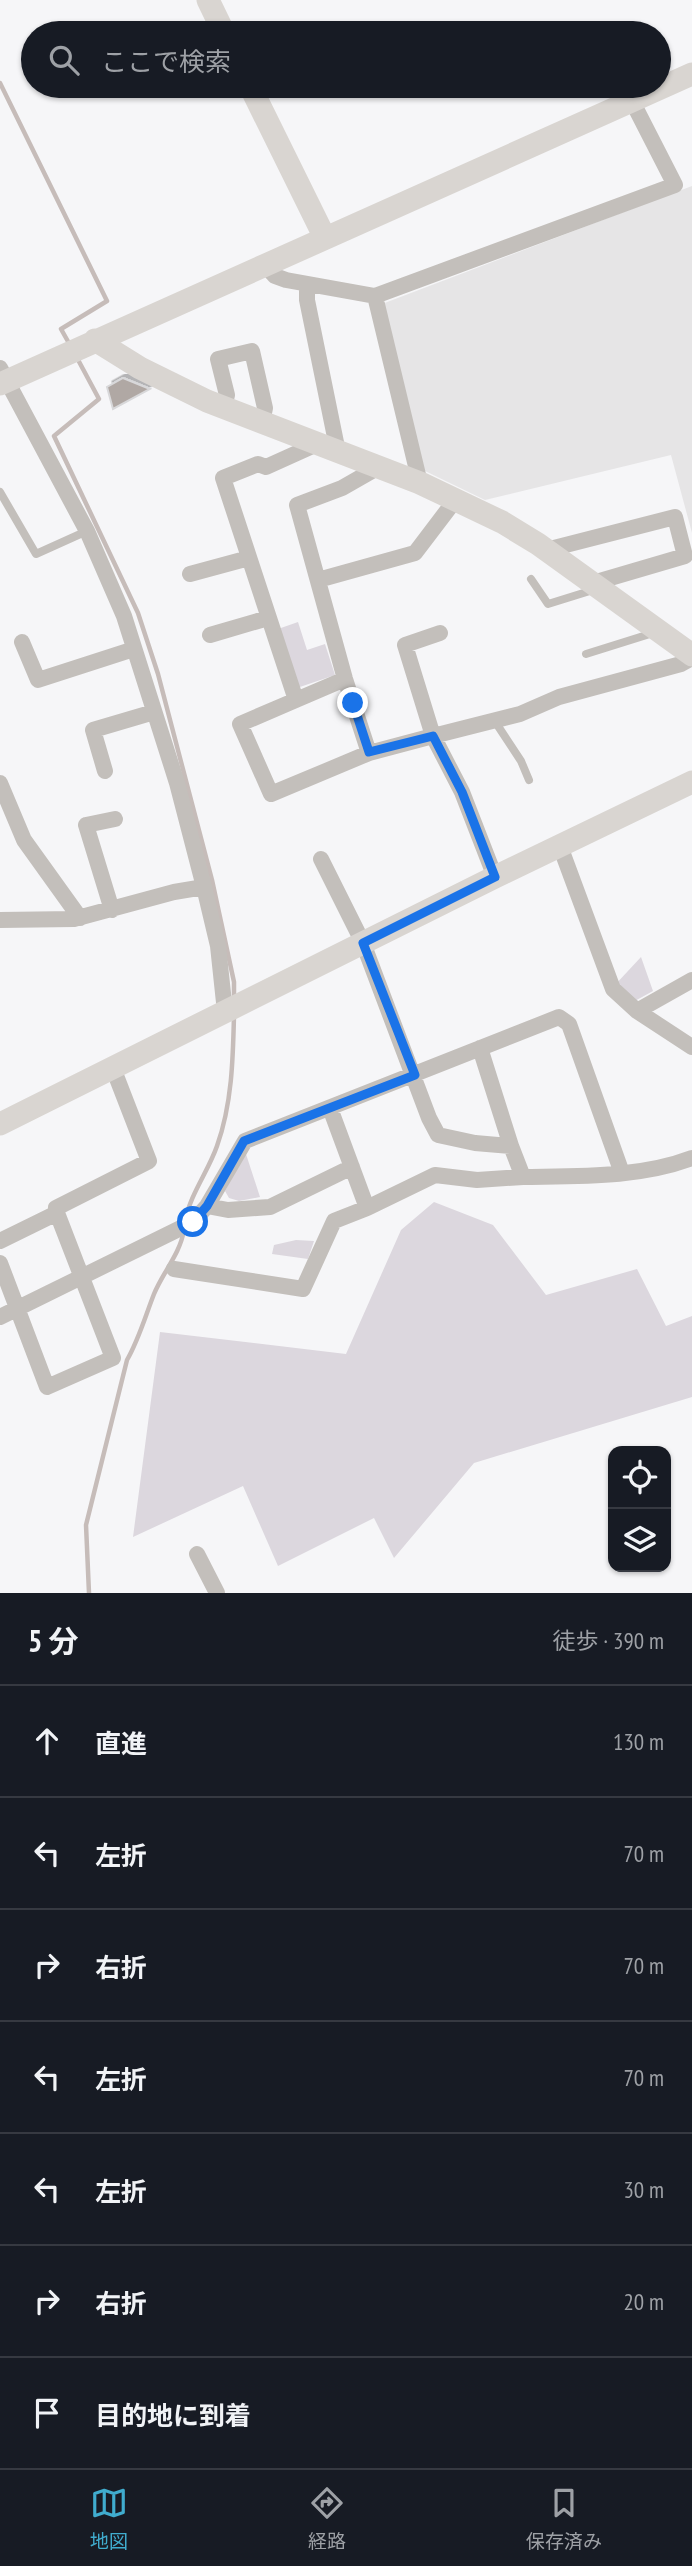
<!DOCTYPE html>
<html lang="ja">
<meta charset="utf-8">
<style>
body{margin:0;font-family:"PT Sans Narrow","Noto Sans JP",sans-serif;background:#20242c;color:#f1f3f6}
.controls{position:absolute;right:21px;bottom:21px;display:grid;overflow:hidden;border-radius:14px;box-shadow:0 2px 5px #0004}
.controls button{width:63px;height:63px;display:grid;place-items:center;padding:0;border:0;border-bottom:2px solid #363941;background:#171b24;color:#f1f3f6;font:35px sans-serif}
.stop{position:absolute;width:21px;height:21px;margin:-16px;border:5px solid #1a73e8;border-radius:50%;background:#fff}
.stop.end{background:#1a73e8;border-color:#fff;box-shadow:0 2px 7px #0008}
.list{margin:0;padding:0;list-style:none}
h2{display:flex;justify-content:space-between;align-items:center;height:91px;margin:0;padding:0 28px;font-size:30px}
h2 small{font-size:23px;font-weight:400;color:#9ea1a6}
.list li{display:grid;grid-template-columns:46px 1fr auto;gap:21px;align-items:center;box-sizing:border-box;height:112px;padding:0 28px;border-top:2px solid #363941}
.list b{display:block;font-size:26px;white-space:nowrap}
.list em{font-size:23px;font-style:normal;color:#9ea1a6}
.icon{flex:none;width:38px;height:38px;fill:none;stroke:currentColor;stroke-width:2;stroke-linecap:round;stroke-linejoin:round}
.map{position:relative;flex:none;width:692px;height:1593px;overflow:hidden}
.search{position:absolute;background:#171b24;box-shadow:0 2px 5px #0004;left:21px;right:21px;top:21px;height:77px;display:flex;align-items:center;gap:18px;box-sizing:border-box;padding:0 24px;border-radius:38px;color:#9ea1a6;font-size:26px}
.sheet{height:875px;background:#171b24}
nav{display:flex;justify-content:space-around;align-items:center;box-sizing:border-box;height:98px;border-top:2px solid #363941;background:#171b24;font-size:19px;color:#9ea1a6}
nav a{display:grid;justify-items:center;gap:4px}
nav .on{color:#40acce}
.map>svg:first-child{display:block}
.built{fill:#e6e5e6}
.green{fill:#dcd7de}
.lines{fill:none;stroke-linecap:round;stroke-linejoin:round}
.stream{stroke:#c6bcb9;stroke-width:4.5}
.building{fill:#b0a8a4;stroke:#d8d8da;stroke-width:2;filter:url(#shadow)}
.lane{stroke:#c3bfbb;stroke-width:8}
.street{stroke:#c3bfbb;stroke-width:16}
.secondary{stroke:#d9d5d1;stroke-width:23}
.route{stroke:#1a73e8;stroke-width:9}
</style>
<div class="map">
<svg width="692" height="1593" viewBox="0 0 692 1593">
<defs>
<filter id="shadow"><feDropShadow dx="5.5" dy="-5.5" stdDeviation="0" flood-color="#0004"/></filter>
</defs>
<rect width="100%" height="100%" fill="#f6f6f8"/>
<!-- built -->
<path class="built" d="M692,186V533L671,455L485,500L421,469L382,304Z"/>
<!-- green -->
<path class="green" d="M298,622L307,650L325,644L335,675L297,688L278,629Z
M641,957L653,991L633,1002L614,986Z
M245,1151L260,1197L239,1201L229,1198L225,1191Z
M434,1202L493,1225L546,1295L637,1269L666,1326L692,1316V1397L474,1463L394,1558L374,1518L278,1566L243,1486L133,1537L160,1332L346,1354L401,1230Z
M296,1240L314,1241L308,1259L272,1254L274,1245Z"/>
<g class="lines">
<!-- stream -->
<path class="stream" d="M0,83L107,301L61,329L70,345
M76,356L99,399L54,436L138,613L158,674L212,880L234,982V1000
M185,1222C190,1194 208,1172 217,1146C232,1104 233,1059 234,1015
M89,1593L86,1525L127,1360C139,1339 145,1317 154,1294C163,1272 180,1254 184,1230"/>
</g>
<!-- building -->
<path class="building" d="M123,378L150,389L113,409L107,387Z"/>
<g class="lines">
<!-- lane -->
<path class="lane" d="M0,492L36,554L87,531
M531,579L548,604L593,590
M586,654L653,633
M494,720L521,761L529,780"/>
<!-- street -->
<path class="street" d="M265,265L275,276L286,280L375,296L420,483
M307,285V300L338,452
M375,296L675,185L632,101
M0,368L87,531L124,616L177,783L204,887L218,946L225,1012
M224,407L227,395L218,359L252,351L265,408L262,422
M317,444L266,467L258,464L223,478L296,700L345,679
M377,468L342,488L297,505L345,679L369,753L433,736L462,792L495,877
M546,550L675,517L685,556L593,583
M190,574L249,558
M318,580L415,553L456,499
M440,633L405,645L433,736L520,714L559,697L681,664L692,658
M210,635L268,618
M22,642L38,680L134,649
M296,700L240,724L271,794L369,753
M105,771L93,730L154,712
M0,783L24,840L80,918
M560,846L613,989L637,1011L692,1047
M321,859L363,943L429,1118L438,1135L475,1143L511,1146L523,1177C578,1176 640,1178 692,1158
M112,910L86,825L115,819
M0,920L74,919L174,892L204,887
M637,1011L692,980
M480,1048L511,1146
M207,1206L228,1210L270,1207L352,1167
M367,1208L435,1175L477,1180L523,1177
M0,1241L57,1213L56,1208L149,1161L113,1068
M0,1263L47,1387L113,1358L57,1213
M174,1269L303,1289L334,1221L367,1208L330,1108
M0,1317L193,1222L207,1206L245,1141L559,1017L569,1024L622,1173
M197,1554L217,1593"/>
<!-- secondary -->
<path class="secondary" d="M208,0L224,33
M250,86L325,238
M95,340L140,368L207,401L420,483L502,522L538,544L692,655
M0,384L692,74
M0,1124L495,877L692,782"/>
</g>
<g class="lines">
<!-- route -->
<path class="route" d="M193,1222L207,1206L244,1141L415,1075L363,943L495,877L462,792L433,736L369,752L353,703"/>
</g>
</svg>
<div class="controls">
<button><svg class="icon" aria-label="locate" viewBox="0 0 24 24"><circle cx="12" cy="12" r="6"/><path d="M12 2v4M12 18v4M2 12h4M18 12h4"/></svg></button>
<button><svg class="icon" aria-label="layers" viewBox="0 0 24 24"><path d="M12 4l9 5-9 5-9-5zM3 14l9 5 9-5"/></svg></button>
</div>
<div class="stop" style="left:193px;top:1222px"></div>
<div class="stop end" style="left:353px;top:703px"></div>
<div class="search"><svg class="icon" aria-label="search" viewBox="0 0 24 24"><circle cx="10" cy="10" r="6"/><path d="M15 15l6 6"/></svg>ここで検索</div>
</div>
<section class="sheet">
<h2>5 分<small>徒歩 · 390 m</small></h2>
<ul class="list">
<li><svg class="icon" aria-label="ahead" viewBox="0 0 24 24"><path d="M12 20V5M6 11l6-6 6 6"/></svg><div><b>直進</b></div><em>130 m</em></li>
<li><svg class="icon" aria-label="left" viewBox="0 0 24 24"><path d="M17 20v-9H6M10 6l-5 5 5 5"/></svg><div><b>左折</b></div><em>70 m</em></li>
<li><svg class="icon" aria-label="right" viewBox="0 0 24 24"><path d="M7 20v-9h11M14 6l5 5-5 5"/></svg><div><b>右折</b></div><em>70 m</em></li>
<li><svg class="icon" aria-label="left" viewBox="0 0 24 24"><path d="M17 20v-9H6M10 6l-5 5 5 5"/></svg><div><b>左折</b></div><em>70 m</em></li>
<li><svg class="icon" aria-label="left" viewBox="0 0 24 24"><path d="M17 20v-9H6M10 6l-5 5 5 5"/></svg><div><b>左折</b></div><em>30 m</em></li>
<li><svg class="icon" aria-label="right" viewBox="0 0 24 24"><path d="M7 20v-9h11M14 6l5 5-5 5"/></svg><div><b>右折</b></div><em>20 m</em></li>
<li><svg class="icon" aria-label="arrive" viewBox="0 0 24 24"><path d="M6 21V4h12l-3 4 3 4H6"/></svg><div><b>目的地に到着</b></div></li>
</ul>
</section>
<nav>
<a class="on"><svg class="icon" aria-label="map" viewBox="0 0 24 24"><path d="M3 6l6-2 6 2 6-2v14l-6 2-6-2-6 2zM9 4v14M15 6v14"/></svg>地図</a>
<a><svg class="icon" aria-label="directions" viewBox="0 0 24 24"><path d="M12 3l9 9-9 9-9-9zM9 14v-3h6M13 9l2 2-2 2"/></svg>経路</a>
<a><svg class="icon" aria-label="saved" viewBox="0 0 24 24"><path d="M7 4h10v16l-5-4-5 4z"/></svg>保存済み</a>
</nav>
